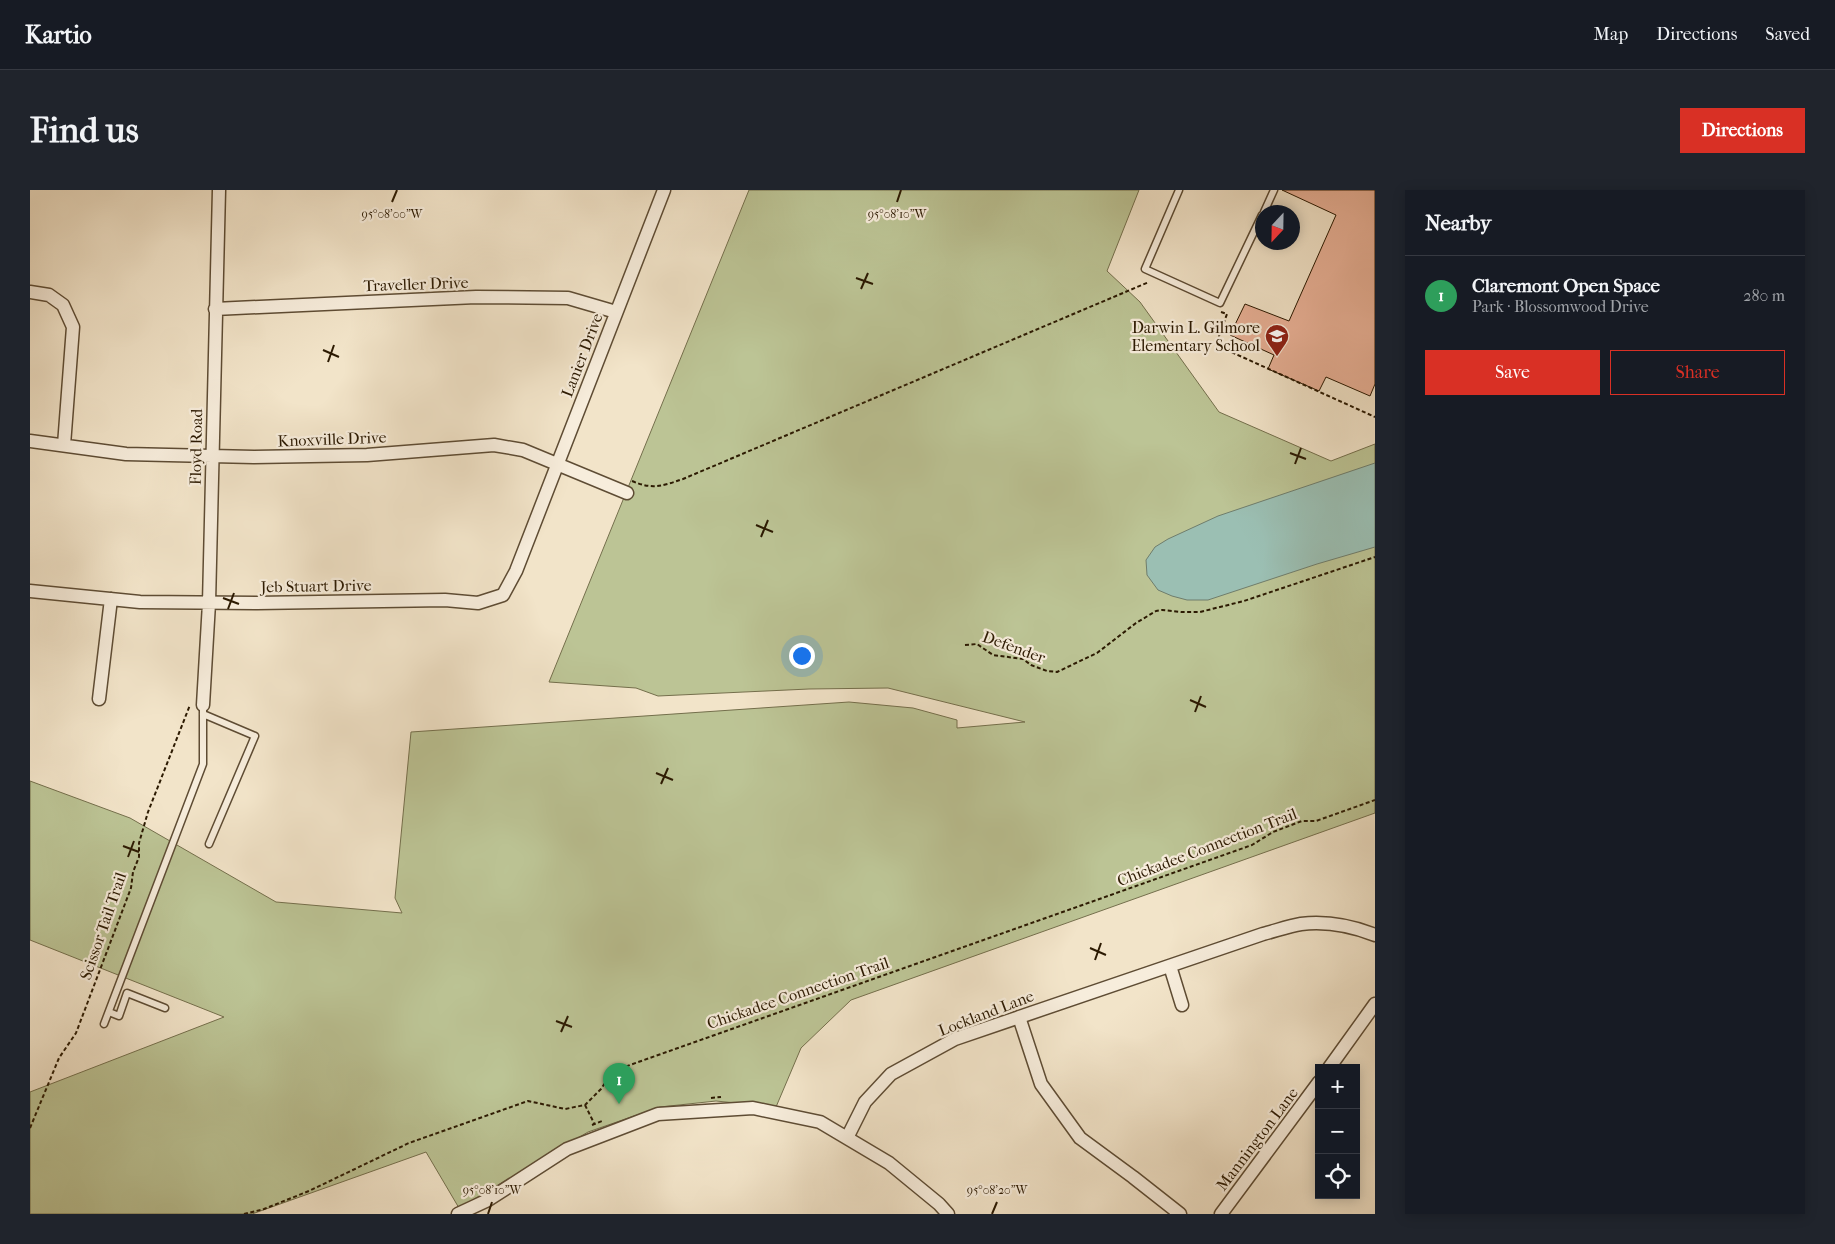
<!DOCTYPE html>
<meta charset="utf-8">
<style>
body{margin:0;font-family:"IM FELL French Canon",serif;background:#20242c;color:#f1f3f6}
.controls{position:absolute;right:15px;bottom:15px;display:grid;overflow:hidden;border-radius:0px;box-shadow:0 2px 12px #0003}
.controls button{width:45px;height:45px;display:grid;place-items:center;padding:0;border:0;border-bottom:1px solid #363941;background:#171b24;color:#f1f3f6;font:25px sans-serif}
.compass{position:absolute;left:1225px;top:15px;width:45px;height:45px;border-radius:50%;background:#171b24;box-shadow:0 2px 12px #0003;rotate:202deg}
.you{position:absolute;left:771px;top:465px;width:18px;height:18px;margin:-12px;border:4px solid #fff;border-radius:50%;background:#1a73e8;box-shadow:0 0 0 8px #1a73e833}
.badge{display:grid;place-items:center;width:32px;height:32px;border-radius:50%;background:#d93025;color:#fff;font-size:16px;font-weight:700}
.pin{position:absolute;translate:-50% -41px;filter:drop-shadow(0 1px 2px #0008)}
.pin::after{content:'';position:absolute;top:26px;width:18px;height:15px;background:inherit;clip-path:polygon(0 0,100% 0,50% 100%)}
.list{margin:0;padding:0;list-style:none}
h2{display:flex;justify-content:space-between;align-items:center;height:65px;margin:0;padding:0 20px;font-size:21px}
h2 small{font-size:16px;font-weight:400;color:#9ea1a6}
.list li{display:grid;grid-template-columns:32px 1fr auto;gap:15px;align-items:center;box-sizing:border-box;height:80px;padding:0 20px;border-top:1px solid #363941}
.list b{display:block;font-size:19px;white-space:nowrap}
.list p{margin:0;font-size:16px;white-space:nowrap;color:#9ea1a6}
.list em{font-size:16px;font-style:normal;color:#9ea1a6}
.actions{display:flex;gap:10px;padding:15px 20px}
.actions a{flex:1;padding:11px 0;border:1px solid #d93025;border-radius:0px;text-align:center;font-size:18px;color:#d93025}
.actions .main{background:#d93025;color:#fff}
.icon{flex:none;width:28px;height:28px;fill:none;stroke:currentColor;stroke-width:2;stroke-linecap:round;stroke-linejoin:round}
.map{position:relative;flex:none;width:1345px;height:1024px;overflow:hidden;border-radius:0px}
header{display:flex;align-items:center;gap:30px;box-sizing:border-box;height:70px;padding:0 25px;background:#171b24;border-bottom:1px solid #363941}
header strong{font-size:24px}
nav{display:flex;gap:28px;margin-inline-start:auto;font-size:18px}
.intro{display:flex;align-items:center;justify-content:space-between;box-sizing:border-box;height:120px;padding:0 30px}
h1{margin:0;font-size:35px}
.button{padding:12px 22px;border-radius:0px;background:#d93025;color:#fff;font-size:18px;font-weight:700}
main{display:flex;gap:30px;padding:0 30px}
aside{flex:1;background:#171b24;border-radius:0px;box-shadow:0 2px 12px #0003}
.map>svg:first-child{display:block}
.green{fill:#bcc495;stroke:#746f4c}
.water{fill:#9bbfb3;stroke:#6f7d6c}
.building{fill:#e8b197;stroke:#2c1a02}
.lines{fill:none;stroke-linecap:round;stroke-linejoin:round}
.service-casing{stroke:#5e4c34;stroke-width:9}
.minor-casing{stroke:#5e4c34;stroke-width:15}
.path{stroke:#2c1a02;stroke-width:2;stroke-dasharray:4 2.5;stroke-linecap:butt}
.service{stroke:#f7eddc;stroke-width:6}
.minor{stroke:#f7eddc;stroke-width:12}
.ticks{fill:none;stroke:#2c1a02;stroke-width:2}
.labels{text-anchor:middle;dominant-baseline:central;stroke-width:4.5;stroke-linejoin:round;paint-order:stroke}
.street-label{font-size:16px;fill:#2c1a02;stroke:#f7eddc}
.poi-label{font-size:16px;fill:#2c1a02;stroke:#f7eddc;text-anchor:end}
.ticks-label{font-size:12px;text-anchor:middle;fill:#2c1a02;stroke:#f7eddc;stroke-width:4.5;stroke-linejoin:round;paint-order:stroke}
</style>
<header>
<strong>Kartio</strong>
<nav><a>Map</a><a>Directions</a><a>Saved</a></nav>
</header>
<div class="intro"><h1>Find us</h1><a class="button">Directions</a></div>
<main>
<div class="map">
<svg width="1345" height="1024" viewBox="0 0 1345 1024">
<rect width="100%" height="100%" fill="#f2e4c9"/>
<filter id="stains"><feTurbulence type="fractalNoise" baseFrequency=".004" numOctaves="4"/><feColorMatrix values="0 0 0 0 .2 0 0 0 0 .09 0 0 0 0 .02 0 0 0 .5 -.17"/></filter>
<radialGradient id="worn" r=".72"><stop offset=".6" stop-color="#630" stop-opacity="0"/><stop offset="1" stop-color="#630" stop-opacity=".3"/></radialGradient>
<!-- green -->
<path class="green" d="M719,0H1109L1077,81L1110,112L1189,222L1301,271L1345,254V623L821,810L771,858L746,917L686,911L630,917L558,942L429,1018L396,962L222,1024H0V902L194,827L0,750V591L100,628L246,712L372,723L365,708L381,542L819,512L883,518L927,530V538L995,532L858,498L779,499L628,506L606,498L519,492Z"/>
<!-- water -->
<path class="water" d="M1345,273V357L1287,374L1178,410H1157L1142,406L1128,400L1117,385L1116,370L1125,357L1138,349L1188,326Z"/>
<!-- building -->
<path class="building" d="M1252,0H1345V194L1340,206L1296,187L1289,201L1238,179L1244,165L1200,145L1215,114L1259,131L1306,25Z"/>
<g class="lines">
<!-- service casing -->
<g class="service-casing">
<path id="service" d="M1149,0L1115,79L1190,113L1232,25
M1234,22L1244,0
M173,524L225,546L179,654
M79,822L89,826L97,803L135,818
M74,834L173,574V515"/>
</g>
<!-- minor casing -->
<g class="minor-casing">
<path id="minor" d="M0,102L19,105L33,115L43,137L34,255
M185,119L446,107L538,108L586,122
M0,251L96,264L224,267L337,265L464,255L493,260L597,303
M0,401L110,412L227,413L415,410L448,413L473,405L486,381L634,0
M69,509L81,409
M173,515L179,413L189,0
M1140,776L1152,815
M989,827L1011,894L1050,948L1103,987L1150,1024
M1299,878L1345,814
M817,948L835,912L861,884L925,849L1233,744C1245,741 1259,736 1271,734C1296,731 1322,736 1345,745
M428,1024L458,1010L537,959L628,924L723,918L790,932L859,973L909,1014L918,1024
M1191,1024L1289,892"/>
</g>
<!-- path -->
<path class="path" d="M1191,122L1197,124L1189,146L1190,154L1199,161L1345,227
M602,291C623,300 632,296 653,289L1119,92
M935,455L947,454L963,465L993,469L1001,475L1017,481L1027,482L1067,463L1106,433L1126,421L1132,420L1151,422H1170L1214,411L1345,367
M681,908L691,907
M555,915L564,933
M562,935L572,931
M0,938L29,868L46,843L101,698L103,682L109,667V653L118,622L160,515
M214,1024L234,1019L279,1001L379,953L498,911L535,919L555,915L571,899L583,881L1222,655L1243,642L1272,631H1286L1345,610"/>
<!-- service -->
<use href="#service" class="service"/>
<!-- minor -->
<use href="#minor" class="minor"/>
</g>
<!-- ticks -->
<path class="ticks" d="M362,12L367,0M867,12L871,0M826,88L843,94M831,99L838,83M293,160L309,167M298,172L304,155M1260,263L1276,269M1265,274L1271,258M726,335L743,342M731,347L738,330M193,408L209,414M198,419L204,403M1160,510L1176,517M1165,522L1171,506M626,583L643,590M631,594L638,578M93,656L109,662M98,667L104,651M1060,758L1076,765M1065,770L1071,753M526,831L542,837M531,842L538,826M458,1024L462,1012M962,1024L967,1012"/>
<!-- icons -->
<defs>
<g id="school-pin" transform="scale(1.25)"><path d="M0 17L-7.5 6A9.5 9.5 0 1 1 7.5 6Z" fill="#8f2418" stroke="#f7eddc"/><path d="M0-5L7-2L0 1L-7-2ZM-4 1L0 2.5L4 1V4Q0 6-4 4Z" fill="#fff"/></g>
</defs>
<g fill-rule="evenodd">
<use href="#school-pin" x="1247" y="146"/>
</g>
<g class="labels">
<!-- street labels -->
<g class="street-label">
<text transform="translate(386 94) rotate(-2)">Traveller Drive</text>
<text transform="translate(552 165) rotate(-69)">Lanier Drive</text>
<text transform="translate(302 249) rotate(-2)">Knoxville Drive</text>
<text transform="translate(166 257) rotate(-89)">Floyd Road</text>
<text transform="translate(286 396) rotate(-1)">Jeb Stuart Drive</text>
<text transform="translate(984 457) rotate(20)">Defender</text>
<text transform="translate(1177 657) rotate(-21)">Chickadee Connection Trail</text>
<text transform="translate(73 736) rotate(-71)">Scissor Tail Trail</text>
<text transform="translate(768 803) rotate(-19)">Chickadee Connection Trail</text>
<text transform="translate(956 823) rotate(-21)">Lockland Lane</text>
<text transform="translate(1227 949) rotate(-53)">Mannington Lane</text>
</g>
<!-- poi labels -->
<g class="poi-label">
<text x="1230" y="137">Darwin L. Gilmore<tspan x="1230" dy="18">Elementary School</tspan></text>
</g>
</g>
<g class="ticks-label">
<text x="362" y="28">95°08'00"W</text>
<text x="867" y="28">95°08'10"W</text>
<text x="462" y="1004">95°08'10"W</text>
<text x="967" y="1004">95°08'20"W</text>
</g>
<rect width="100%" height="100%" filter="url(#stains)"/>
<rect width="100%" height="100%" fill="url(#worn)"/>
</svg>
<div class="controls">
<button>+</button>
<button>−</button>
<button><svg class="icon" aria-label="locate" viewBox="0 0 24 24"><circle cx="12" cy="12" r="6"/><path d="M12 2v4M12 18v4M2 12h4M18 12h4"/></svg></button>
</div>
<svg class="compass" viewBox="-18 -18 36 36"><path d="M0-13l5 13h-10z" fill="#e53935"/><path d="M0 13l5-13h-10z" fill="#9ea1a6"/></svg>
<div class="you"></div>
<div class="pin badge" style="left:589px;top:914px;background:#2e9e5b">1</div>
</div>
<aside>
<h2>Nearby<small></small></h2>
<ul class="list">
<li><span class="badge" style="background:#2e9e5b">1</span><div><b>Claremont Open Space</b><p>Park · Blossomwood Drive</p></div><em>280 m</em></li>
</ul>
<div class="actions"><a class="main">Save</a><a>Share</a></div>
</aside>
</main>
